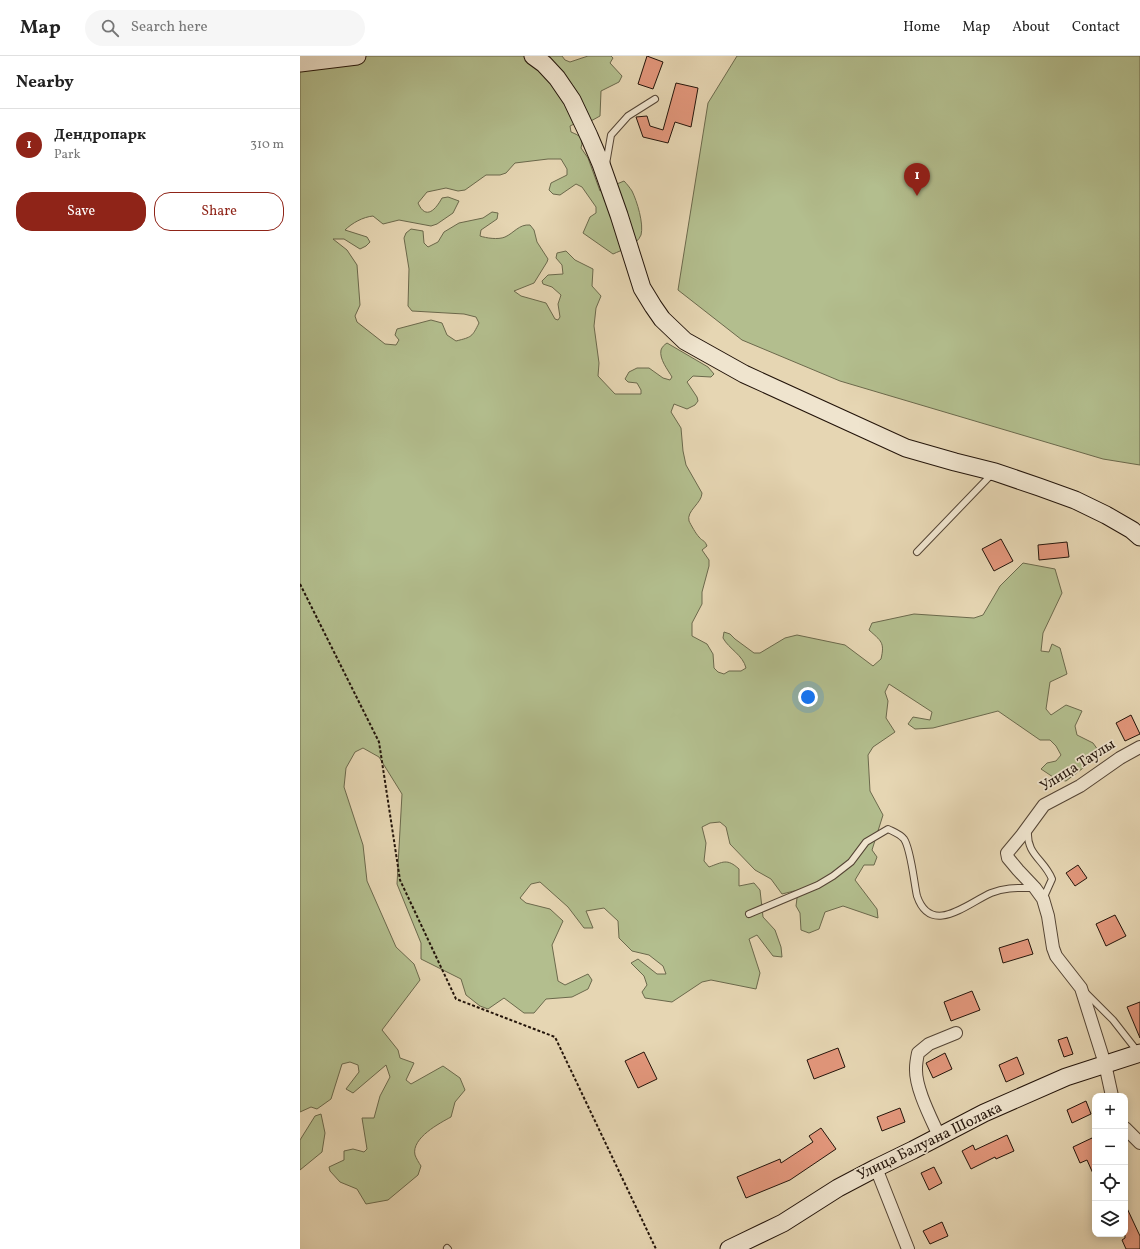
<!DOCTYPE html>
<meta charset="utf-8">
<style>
body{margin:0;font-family:Vollkorn,serif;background:#f6f6f6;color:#222}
.controls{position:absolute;right:12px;bottom:12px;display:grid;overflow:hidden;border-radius:8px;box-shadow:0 2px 10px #0003}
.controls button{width:36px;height:36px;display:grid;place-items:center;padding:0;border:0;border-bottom:1px solid #e0e0e0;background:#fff;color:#222;font:20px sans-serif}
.you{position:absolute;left:508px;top:641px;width:14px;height:14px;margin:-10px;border:3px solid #fff;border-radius:50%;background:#1a73e8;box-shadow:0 0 0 6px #1a73e833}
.badge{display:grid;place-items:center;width:26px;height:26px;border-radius:50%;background:#8f2418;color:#fff;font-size:13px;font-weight:700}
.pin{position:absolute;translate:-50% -33px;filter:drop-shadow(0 1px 2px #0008)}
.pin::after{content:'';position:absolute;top:21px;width:14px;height:12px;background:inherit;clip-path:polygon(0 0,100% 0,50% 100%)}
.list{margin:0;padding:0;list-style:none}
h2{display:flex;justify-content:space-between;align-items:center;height:52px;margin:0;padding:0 16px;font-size:17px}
h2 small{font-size:13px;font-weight:400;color:#767676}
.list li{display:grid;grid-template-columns:26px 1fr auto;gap:12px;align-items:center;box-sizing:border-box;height:72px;padding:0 16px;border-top:1px solid #e0e0e0}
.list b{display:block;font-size:15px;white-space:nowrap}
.list p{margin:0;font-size:13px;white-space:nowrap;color:#767676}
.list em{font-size:13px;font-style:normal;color:#767676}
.actions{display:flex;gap:8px;padding:12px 16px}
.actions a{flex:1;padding:9px 0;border:1px solid #8f2418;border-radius:16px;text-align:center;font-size:14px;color:#8f2418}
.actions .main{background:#8f2418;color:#fff}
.icon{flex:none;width:22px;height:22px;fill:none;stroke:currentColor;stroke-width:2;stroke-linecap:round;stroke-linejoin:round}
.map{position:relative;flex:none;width:840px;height:1193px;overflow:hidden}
header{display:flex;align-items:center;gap:24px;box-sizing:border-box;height:56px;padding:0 20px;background:#fff;border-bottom:1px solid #e0e0e0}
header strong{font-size:19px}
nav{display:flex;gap:22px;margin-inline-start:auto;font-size:14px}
.search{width:280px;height:36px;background:#f6f6f6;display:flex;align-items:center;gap:10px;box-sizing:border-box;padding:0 14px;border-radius:22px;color:#767676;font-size:15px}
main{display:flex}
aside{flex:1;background:#fff}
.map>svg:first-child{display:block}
.green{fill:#b3be8e;stroke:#6b694c}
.building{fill:#e3977c;stroke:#23140a}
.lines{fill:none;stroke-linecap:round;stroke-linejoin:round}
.lane-casing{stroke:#544434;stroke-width:8}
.street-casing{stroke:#544434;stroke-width:14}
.secondary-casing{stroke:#23140a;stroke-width:19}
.path{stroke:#23140a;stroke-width:2;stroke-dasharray:3 2;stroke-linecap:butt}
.lane{stroke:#efe4ce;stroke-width:6}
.street{stroke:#efe4ce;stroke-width:12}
.secondary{stroke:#efe4ce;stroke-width:17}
.labels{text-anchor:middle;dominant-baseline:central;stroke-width:3.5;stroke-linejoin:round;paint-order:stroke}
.street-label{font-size:15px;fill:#23140a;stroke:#efe4ce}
</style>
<header>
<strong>Map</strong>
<div class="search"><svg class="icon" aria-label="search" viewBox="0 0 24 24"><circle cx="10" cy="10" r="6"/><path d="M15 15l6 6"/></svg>Search here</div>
<nav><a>Home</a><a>Map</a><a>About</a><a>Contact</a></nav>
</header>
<main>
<aside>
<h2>Nearby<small></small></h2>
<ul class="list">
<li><span class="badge">1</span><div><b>Дендропарк</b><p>Park</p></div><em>310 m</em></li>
</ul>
<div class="actions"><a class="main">Save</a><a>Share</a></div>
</aside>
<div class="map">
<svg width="840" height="1193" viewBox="0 0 840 1193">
<rect width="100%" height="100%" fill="#e6d6b3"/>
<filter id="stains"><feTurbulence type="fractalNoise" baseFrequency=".005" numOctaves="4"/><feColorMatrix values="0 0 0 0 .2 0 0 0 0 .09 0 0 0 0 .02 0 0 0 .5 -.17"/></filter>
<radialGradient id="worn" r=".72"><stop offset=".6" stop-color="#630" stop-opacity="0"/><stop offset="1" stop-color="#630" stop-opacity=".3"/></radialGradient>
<!-- green -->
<path class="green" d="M0,0H262L265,4L270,6L288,0H311L313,2L310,7L322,20L319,26L301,35L300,60L289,66L276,67L270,70L271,76C280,80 284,81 281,92L288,102L300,135L324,125C327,128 330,132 332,135C337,145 344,168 341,179C337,189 322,194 313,198L283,177L290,161L296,157V151L282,131L276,128L260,139L253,138L249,134L251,127L267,119V113L261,103H248L215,107L206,117L200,119H186L165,134L158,135L146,132L127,136L118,147C126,165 136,153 142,142L148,141L159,145L153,157L137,168L131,170L99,164L83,168L73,160C63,161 52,167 45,174L67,181L70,186L66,190L60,193L44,183H33L47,194L57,209L60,249L55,260L57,266L85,288L96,289L99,284L95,279L97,273L131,264L142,267L147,279L156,285C172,281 172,281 179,267L176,261L164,258L112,255L108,250L109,213L104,182L106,177L111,173L123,175L124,187L128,191L138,186L144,176L159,167L183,162L192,156L198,157L197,163L181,174L180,180C186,182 198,184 205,181C214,177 219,168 230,169L234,174L237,186L248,203L247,206L234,227L214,235L221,240L246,247L255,263L258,264L260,261L258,248L261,239L252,231L243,228L242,225L248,219L263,218L262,209L256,202L257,197L266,195L275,204L293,213L292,230L301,240L296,252L294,270L299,307L298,320L315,338H341V334L337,327L328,326L325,323L329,316L337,312H349L363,322L370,324L372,321C368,314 359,303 361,294C362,291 364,289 367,287L408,311L414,318L411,321L393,320L387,326L397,341L398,345L395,349L387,353L374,348L371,356L381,372L383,395L386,409L402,437C402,447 386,455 389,465C391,469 396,478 399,481C403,486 404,483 407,490L402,494L409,504V510L402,536V548L392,567V580L407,588L413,598L414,612L418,616L424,618L429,615H441L446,612C443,599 429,593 423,582L424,576L430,578L435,583L454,597H460L485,582L497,579L545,589L573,610L581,603C585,586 581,585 569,574L572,567L614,558L674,562L683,559L700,530L723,507L755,513L762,537L743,577L741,595L749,596L752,588L760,592L767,618L750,626L746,653L751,659L766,649L782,655L775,670L777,679L793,687L798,694L795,703L766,725L756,723L741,713L747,707L756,705L761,699L756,690L750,684H740L698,655L633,672L615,673L608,668L613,661L630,664L632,656L589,628L585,636L588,645L586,662L595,676L573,691L568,699L570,735L583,759L572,794L577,801L574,809H564L555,824L577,853L578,862L543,850L525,856L519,873L509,877L501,874L500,857L496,850L498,834L482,838L471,823L455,814L430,788L426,771L420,766L410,767L402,771L406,787L404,805L409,811C423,806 427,802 439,813V830L454,827L460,834L463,861L475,874L481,891L482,901L473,900L457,879L449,883L460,917L456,933L411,924L402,926L372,946L345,942L342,936L347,929L344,920L331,907L338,903L357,918H366L363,910L349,899L332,895L319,882L318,865L304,852L286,855L293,872H284L268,851L240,826L231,828L220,842L226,847L250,853L263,865L252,889L258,925L265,929L288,918L292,924L288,933L272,941L246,943L234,957H224L204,942L188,953L180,950L166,939L161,923L121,903V887L97,828L102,738L79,701L63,692L55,696L46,712L44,731L63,789L67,825L96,891L114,908L120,924L82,974L98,994L100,1002L114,1007L106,1024L111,1028L143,1010L160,1022L165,1034L155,1046L151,1061C140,1067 111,1082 115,1099C116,1102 119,1107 121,1110L118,1119L88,1144L66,1148L57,1133L40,1126L30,1115L29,1111L44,1104V1095L53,1093L64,1096L67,1093L62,1062H74L80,1040L90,1021L86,1009L53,1037L46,1033L59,1016L58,1009L50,1006L42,1008L31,1043L17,1053L11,1051L0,1056Z
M437,0H840V409L803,403L540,325L442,284L378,234L408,47Z
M21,1058L25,1077L22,1096L0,1114V1084L15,1060Z"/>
<!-- building -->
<path class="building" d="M347,0L363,6L353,33L338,28Z
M376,27L398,32L391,71L375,66L368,87L343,81L336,61L347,60L350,70L363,74Z
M701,483L713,505L694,515L682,493Z
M767,486L769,501L739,504L738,489Z
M831,659L840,678L825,685L816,667Z
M778,809L787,822L775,830L766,817Z
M815,859L826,880L806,890L796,868Z
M728,883L733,898L703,907L699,892Z
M672,935L680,954L651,965L644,946Z
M840,946V982L827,951Z
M767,981L773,998L764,1001L758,984Z
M538,992L545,1011L514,1023L507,1004Z
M344,996L357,1023L338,1032L325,1005Z
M645,997L652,1013L633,1022L626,1007Z
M717,1001L724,1018L706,1026L699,1009Z
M786,1045L791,1058L772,1067L767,1054Z
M600,1052L605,1066L582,1075L577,1061Z
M521,1072L536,1093L490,1124L446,1142L437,1121L480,1103L481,1107L513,1086L509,1080Z
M707,1079L714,1095L696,1103L695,1101L671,1113L662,1095L673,1089L675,1094Z
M792,1082L795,1088V1122L787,1104L780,1107L773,1091Z
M634,1111L642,1127L629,1134L621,1117Z
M825,1148L840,1180V1193H826L822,1184L825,1182Z
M642,1166L648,1180L630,1188L623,1175Z"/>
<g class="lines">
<!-- lane casing -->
<g class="lane-casing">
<path id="lane" d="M306,108L311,79L328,60L355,43
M617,496L692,418
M728,774C726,799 744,803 752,823L743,843
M449,858L518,829L533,820L551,806L566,786L588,773C594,776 600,778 604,783C611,793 614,827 617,840C631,881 668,847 691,837C706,831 718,832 734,832
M786,937L813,964L838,996
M147,1192L148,1193"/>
</g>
<!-- street casing -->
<g class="street-casing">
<path id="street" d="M812,1040L805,1008L781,932L756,900L753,892L748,860L743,843L735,832L718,814L708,802L707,797L722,779L744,749L780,730L820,702L840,691
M825,1072L840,1087
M639,1080C631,1062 615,1032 616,1012C616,1007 617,1002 618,997L629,988L656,977
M576,1112L608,1193"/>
</g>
<!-- secondary casing -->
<g class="secondary-casing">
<path id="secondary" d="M233,0L244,8L257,22L272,44L289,80L301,108L319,159L342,232L353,250L362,263L385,285L444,318L606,392L655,406L695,416L739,431L775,444L806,459L832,474L840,481
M0,7L57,0
M429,1193L483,1167L538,1132L576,1112L613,1094L684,1057L766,1021L840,997"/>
</g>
<!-- path -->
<path class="path" d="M0,528L79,686L100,824L156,943L255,981L356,1193"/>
<!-- lane -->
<use href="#lane" class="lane"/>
<!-- street -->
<use href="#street" class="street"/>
<!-- secondary -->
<use href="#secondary" class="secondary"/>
</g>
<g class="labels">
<!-- street labels -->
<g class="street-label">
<text transform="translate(778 710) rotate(-32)">Улица Таулы</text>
<text transform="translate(630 1086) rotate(-26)">Улица Балуана Шолака</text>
</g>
</g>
<rect width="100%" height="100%" filter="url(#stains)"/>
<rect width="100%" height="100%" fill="url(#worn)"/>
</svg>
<div class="controls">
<button>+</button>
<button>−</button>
<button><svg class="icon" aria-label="locate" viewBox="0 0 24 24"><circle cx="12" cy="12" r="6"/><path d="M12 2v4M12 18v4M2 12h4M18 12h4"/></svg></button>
<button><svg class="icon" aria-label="layers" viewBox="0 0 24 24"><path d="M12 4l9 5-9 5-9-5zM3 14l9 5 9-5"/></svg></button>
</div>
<div class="you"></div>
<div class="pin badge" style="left:617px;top:140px">1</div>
</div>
</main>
